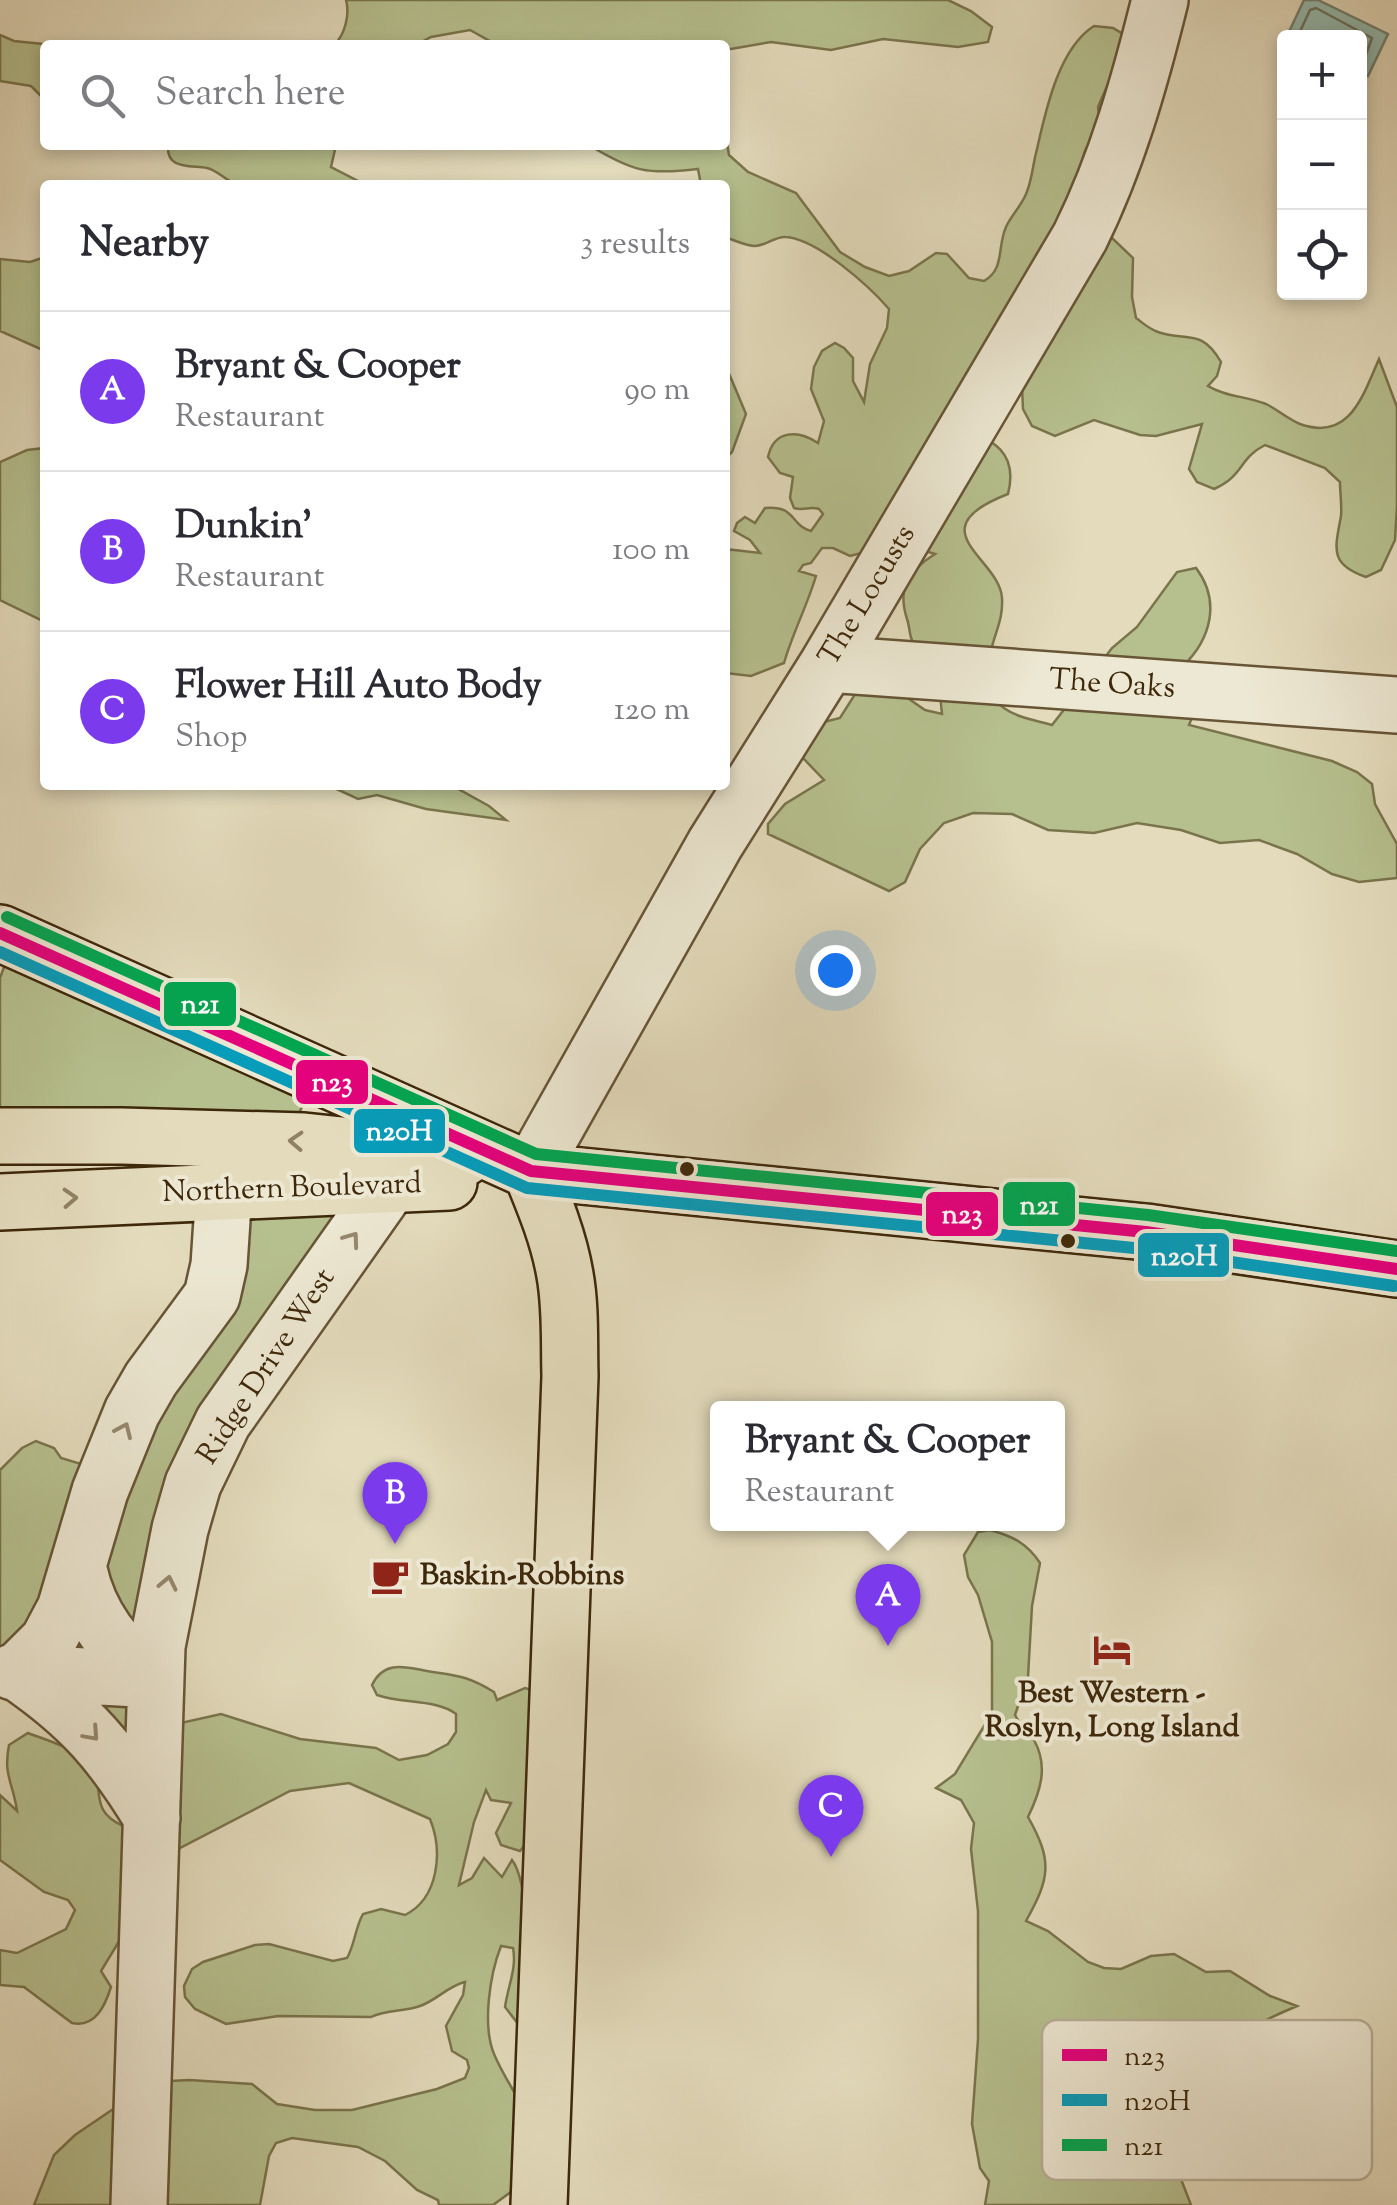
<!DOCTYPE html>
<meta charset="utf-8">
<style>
body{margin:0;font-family:"Sorts Mill Goudy",serif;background:#f7f7f7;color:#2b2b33}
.controls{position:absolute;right:30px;top:30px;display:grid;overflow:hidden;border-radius:10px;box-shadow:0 5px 15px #0003}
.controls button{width:90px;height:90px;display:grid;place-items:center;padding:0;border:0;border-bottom:2px solid #e1e1e2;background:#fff;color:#2b2b33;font:50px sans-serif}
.you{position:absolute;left:835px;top:970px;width:35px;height:35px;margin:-25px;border:8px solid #fff;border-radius:50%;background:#1a73e8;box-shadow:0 0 0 15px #1a73e833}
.badge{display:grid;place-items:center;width:65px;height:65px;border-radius:50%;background:#7c3aed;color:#fff;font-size:32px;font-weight:700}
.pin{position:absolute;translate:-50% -82px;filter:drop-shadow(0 2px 5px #0008)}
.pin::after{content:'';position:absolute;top:52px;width:35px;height:30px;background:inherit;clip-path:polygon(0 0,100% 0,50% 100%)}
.popup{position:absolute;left:710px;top:1401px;width:355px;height:130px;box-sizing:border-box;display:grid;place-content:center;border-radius:10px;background:#fff;filter:drop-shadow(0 2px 8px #0005);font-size:32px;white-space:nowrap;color:#7c7c81}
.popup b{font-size:38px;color:#2b2b33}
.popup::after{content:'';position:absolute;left:50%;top:100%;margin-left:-20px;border:20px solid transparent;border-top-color:#fff}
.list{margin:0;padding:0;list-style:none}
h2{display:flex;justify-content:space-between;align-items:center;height:130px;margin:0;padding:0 40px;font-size:42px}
h2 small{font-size:32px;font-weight:400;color:#7c7c81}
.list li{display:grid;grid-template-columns:65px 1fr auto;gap:30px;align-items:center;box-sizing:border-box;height:160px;padding:0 40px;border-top:2px solid #e1e1e2}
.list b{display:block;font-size:38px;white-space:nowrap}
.list p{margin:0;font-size:32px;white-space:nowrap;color:#7c7c81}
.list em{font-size:32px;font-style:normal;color:#7c7c81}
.icon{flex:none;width:55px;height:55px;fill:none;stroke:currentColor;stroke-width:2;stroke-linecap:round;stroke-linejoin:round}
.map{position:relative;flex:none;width:1397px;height:2205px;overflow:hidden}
.search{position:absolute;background:#fff;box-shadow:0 5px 15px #0003;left:40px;top:40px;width:690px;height:110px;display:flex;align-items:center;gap:25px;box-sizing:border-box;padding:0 35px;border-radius:10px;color:#7c7c81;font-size:38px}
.panel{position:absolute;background:#fff;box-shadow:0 5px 15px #0003;left:40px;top:180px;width:690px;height:610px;border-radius:10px}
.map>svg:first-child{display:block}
.green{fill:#b6bf8e;stroke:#7a744c;stroke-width:2.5}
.water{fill:#95bbb1;stroke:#72806e;stroke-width:2.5}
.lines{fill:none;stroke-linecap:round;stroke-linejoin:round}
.shore{stroke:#6a725e;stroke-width:2.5}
.minor-casing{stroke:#675536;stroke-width:60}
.major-casing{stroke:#3e280a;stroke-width:60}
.minor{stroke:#ede8d3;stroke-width:55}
.major{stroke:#e3dbbc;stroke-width:55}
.bus-1-casing{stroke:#ede8d3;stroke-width:20}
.bus-2-casing{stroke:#ede8d3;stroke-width:20}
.bus-3-casing{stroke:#ede8d3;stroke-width:20}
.bus-1{stroke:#e5007d;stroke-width:12}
.bus-2{stroke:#069cba;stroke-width:12}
.bus-3{stroke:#00a651;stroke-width:12}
.oneway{stroke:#908263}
.oneway2{stroke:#96886e}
.bus-dot{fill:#3e280a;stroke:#ede8d3;stroke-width:4}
.labels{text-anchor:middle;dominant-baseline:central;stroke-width:8;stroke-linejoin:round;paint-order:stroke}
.street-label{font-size:30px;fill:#3e280a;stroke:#ede8d3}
.poi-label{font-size:30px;font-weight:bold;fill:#3e280a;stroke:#ede8d3;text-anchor:start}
.key{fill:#ede8d3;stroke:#b8ae97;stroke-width:2.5}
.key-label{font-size:28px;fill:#3e280a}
.line-badge{stroke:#ede8d3;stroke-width:4}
.badge-label{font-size:28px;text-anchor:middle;font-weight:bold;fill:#fff}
</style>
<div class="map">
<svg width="1397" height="2205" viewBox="0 0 1397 2205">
<rect width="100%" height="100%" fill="#e3dbbc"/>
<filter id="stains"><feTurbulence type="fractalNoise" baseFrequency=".002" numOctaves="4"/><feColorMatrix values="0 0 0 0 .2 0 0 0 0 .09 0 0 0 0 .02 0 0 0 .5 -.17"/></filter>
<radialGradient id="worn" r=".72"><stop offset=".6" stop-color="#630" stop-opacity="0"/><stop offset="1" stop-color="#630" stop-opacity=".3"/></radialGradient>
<!-- green -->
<path class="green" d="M346,0H948L971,11L992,27L988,42L958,47L883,39L831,50L771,42L725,50V45H497L470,30L431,37L416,45H334C345,35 350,14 346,0Z
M1094,26L1113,28L1123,34L1122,52L1098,107L1100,124L1085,151L1071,199L1133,258L1132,297L1136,318C1143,323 1149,329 1158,332C1186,342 1201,327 1221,362L1217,376L1208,386C1226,397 1246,396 1266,404C1278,410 1288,419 1300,424C1350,442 1363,395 1379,359L1397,407V506L1395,540L1381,570L1366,577C1329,564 1335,549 1341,516C1342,505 1340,493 1340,482L1325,468L1265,445C1238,459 1245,475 1214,489L1197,482L1189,469L1202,424L1156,436L1140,435L1094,420L1055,436L1032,426L1023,409L1022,386L956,398L946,409L950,422C986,438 1020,447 1008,494C915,530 1000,558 1002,598C1003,616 998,626 993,643C990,652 991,663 990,673C988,713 1019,716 1052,725L1112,648L1137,627L1177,572L1196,568C1221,601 1211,639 1183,666L1193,715L1189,725L1332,761L1357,772L1372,784L1375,804L1397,844V878L1359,882L1332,874L1297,854L1259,840L1220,843L1181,830L1137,823L1094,833L1048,830L1012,814L973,813L944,823L920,849L905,882L889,891L768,834V824L785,804L824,780L802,757L799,739L816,724L840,718L859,688L886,683L925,710L942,714C941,695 936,677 928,660C925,652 918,649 913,642C909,636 910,627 907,619C897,588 908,571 935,554L908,546L880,548L850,556L833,548H822L811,563L803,565L799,571L816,576C807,606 793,632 784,663L751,676L725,673V549L760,553L750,540L734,531L737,523L745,517L755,523L765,508C796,505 790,525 811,531L823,514L819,509C810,506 804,511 794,508L790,498L793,477L780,473L768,457C774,429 799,430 818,443L824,421L811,389L814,367L822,351L835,343L844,348L853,358V381L864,402L870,364L887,328L889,309C869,286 817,239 786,237C775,236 766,246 755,246C746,246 734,240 725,237V185H701L698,169C648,175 633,172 589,145H725V130L729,155L748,172L796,193L840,252L865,267L889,276L909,271L936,253L947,254L969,278L984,281C1005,269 997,247 1006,227C1011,216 1021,206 1026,194C1032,181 1033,163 1037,149C1046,109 1059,48 1094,26Z
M0,35L14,41L53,45H45V100L31,86L0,81Z
M168,145H336L331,167L366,185C325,185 282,189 241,185C228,184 220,171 207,168C190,165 166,170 168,145Z
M45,257V351L0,331V259L30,262Z
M725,364L746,414L732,452L725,459Z
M45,448V622L0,600V462L27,450Z
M328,785H451L489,806L506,820L426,809L377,795L358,799Z
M11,948L313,1083L293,1126H0V978Z
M390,1185L223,1421L200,1465L180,1524L160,1619L154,1729L221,1714L300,1739L376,1748L399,1760L427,1755L448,1744L456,1732V1714C436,1699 402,1704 377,1695L372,1685C384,1660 405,1667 427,1671C457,1676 466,1675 494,1692L497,1700L525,1688L547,1694C559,1714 554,1778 540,1798L530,1800C539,1820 534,1835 520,1851L501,1845L496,1833L511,1803L491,1800L486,1790L474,1822L459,1885L472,1878L484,1858L502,1877L512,1860C521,1872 520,1884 525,1897C529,1910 537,1922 539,1934C545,1966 548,2007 537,2037L529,2038L505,2007C508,1986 517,1968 513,1948L501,1946C490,1974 482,2025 494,2054C516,2106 553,2128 528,2192L521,2194L515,2189L493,2205H439L438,2200L417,2190L385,2161L358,2147L292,2138L276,2143L269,2156L260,2205H34L54,2155L75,2135L153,2082L189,2080L252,2084L277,2104L315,2110H352L437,2089L465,2078L469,2068L467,2060L452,2051L446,2026L463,1995L465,1982C448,1986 437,2000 420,2006C404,2012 387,2009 371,2017L278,2016L226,2024L195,2009L185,1997L184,1986L192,1969L203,1962L255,1945L269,1944L333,1961L347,1958C355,1944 355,1928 363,1914L381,1909L405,1915C439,1898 443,1851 430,1819L349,1783L290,1791L159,1859L148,1874C167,1893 170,1913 150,1931L129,1925L101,1971L111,1987C105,2006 95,2028 72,2023L24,1987L0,1985V1950L17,1953L66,1929L75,1910L68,1900L44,1892L0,1860V1795L17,1811C13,1782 3,1776 9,1745L28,1733C48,1741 80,1749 91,1767C106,1790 88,1810 123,1826L116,1799L114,1762L98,1739L78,1718L17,1671H0V1470L22,1448L36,1441L54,1448L61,1458L91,1467L102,1485L119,1439L141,1395L212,1296L220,1264L224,1190Z
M990,1530C1012,1536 1027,1543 1040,1563L1032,1606L1028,1677L1015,1715C1020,1725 1028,1731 1034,1740C1049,1767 1040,1792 1028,1817C1053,1861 1050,1878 1026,1921L1048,1931L1088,1962L1104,1968L1121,1969L1151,1956L1174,1954L1206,1972L1230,1971L1270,1996L1297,2006C1252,2025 1208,2048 1172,2081L1179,2174L1191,2205H985L989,2181L980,2168L972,2124L978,2039V1911L971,1849L974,1823L961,1800L936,1788L955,1774L992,1713V1642L978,1595L968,1577L964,1555L978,1532Z"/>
<!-- water -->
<path class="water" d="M1304,0H1318L1388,34L1368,76L1360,72V38L1287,36Z"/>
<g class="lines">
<!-- shore -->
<path class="shore" d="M1297,38L1310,10L1316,8L1372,38L1364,60L1360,63"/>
<!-- minor casing -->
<g class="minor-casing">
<path id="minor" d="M828,664L1397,705
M531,1171L715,844L828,664L1080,237C1117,162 1140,81 1160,0
M79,1570C89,1617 116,1652 155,1680
M13,1672L155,1680
M17,1672L48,1641L65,1609L100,1491L132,1412L151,1379L212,1296L219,1265L224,1190
M17,1672C81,1716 112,1752 152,1818
M139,2205L157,1646L180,1529L193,1484L223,1422L390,1185"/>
</g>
<!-- major casing -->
<g class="major-casing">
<path id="major" d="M0,933L531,1171L1146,1232L1397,1269
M0,1136H122L304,1141L464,1158
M531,1171C545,1205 559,1239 565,1275C571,1308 569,1342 570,1376L539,2205
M0,1202L449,1182"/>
</g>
<!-- minor -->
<use href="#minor" class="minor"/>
<!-- major -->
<use href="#major" class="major"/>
<!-- bus-1 casing -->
<g class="bus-1-casing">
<path id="bus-1" d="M0,933L531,1171L1146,1232L1397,1269"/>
</g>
<!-- bus-2 casing -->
<g class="bus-2-casing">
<path id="bus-2" d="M0,952L527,1188L1144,1249L1394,1286"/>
</g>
<!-- bus-3 casing -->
<g class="bus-3-casing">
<path id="bus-3" d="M7,917L536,1154L1148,1215L1397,1251"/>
</g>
<!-- bus-1 -->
<use href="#bus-1" class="bus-1"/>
<!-- bus-2 -->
<use href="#bus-2" class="bus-2"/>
<!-- bus-3 -->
<use href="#bus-3" class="bus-3"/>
</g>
<!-- one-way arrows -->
<defs><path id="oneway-chevron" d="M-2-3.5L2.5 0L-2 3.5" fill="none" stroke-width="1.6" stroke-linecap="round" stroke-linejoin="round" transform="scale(2.5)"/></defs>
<g class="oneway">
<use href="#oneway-chevron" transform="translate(296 1141) rotate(-177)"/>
<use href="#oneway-chevron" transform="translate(70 1198) rotate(-3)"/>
</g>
<g class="oneway2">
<use href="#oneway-chevron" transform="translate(352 1239) rotate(-54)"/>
<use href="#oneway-chevron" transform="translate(124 1430) rotate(-66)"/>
<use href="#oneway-chevron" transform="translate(168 1583) rotate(-78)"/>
<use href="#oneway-chevron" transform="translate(92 1734) rotate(48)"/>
</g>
<!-- icons -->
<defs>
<g id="cafe-bare" transform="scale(3)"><path d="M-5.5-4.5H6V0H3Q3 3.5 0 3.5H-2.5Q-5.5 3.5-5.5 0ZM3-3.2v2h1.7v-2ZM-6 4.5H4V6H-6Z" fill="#8f2418" stroke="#ede8d3" stroke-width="2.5" paint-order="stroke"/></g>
<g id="hotel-bare" transform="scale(3)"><path d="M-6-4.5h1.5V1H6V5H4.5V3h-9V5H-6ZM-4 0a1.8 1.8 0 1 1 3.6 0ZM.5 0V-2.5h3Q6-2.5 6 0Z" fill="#8f2418" stroke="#ede8d3" stroke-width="2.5" paint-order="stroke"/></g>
</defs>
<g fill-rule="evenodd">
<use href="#cafe-bare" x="390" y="1576"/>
<use href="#hotel-bare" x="1112" y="1650"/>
</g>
<!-- markers -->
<g class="bus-dot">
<circle cx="687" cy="1169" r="9"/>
<circle cx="1068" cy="1241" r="9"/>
</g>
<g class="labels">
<!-- street labels -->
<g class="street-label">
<text transform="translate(868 596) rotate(-59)">The Locusts</text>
<text transform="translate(1112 685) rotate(4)">The Oaks</text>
<text transform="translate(292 1189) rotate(-2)">Northern Boulevard</text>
<text transform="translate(267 1367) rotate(-57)">Ridge Drive West</text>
</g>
<!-- poi labels -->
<g class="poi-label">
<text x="420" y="1576">Baskin-Robbins</text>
<text x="1112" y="1694" text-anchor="middle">Best Western -<tspan x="1112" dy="34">Roslyn, Long Island</tspan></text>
</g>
</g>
<!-- legend -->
<rect x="1042" y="2020" width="330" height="160" rx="15" class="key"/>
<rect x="1062" y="2049" width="45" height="12" fill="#e5007d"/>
<rect x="1062" y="2094" width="45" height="12" fill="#069cba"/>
<rect x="1062" y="2139" width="45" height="12" fill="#00a651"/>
<g class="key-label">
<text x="1124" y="2065">n23</text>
<text x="1124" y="2110">n20H</text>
<text x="1124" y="2155">n21</text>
</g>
<g class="line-badge">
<rect x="162" y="980" width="76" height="48" rx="10" fill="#00a651"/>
<rect x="294" y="1058" width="76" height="48" rx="10" fill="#e5007d"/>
<rect x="352" y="1107" width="95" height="48" rx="10" fill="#069cba"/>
<rect x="1001" y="1180" width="76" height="48" rx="10" fill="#00a651"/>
<rect x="924" y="1190" width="76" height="48" rx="10" fill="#e5007d"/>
<rect x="1136" y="1231" width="95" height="48" rx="10" fill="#069cba"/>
</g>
<g class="badge-label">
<text x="200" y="1013">n21</text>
<text x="332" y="1091">n23</text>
<text x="399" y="1140">n20H</text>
<text x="1039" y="1214">n21</text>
<text x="962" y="1223">n23</text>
<text x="1184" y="1265">n20H</text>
</g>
<rect width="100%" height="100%" filter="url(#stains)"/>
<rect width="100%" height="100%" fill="url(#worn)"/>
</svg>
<div class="controls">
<button>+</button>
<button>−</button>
<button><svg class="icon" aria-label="locate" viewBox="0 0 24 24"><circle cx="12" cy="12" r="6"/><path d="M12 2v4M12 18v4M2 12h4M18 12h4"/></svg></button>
</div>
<div class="you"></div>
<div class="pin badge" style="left:888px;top:1646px">A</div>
<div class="popup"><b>Bryant &amp; Cooper</b>Restaurant</div>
<div class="pin badge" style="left:395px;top:1544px">B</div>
<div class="pin badge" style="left:831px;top:1857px">C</div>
<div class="search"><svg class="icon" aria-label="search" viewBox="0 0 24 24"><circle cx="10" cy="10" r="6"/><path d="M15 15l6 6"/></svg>Search here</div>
<section class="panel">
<h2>Nearby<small>3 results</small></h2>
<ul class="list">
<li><span class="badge">A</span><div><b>Bryant &amp; Cooper</b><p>Restaurant</p></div><em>90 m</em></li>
<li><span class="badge">B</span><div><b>Dunkin'</b><p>Restaurant</p></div><em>100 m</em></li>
<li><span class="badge">C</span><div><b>Flower Hill Auto Body</b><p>Shop</p></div><em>120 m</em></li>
</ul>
</section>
</div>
